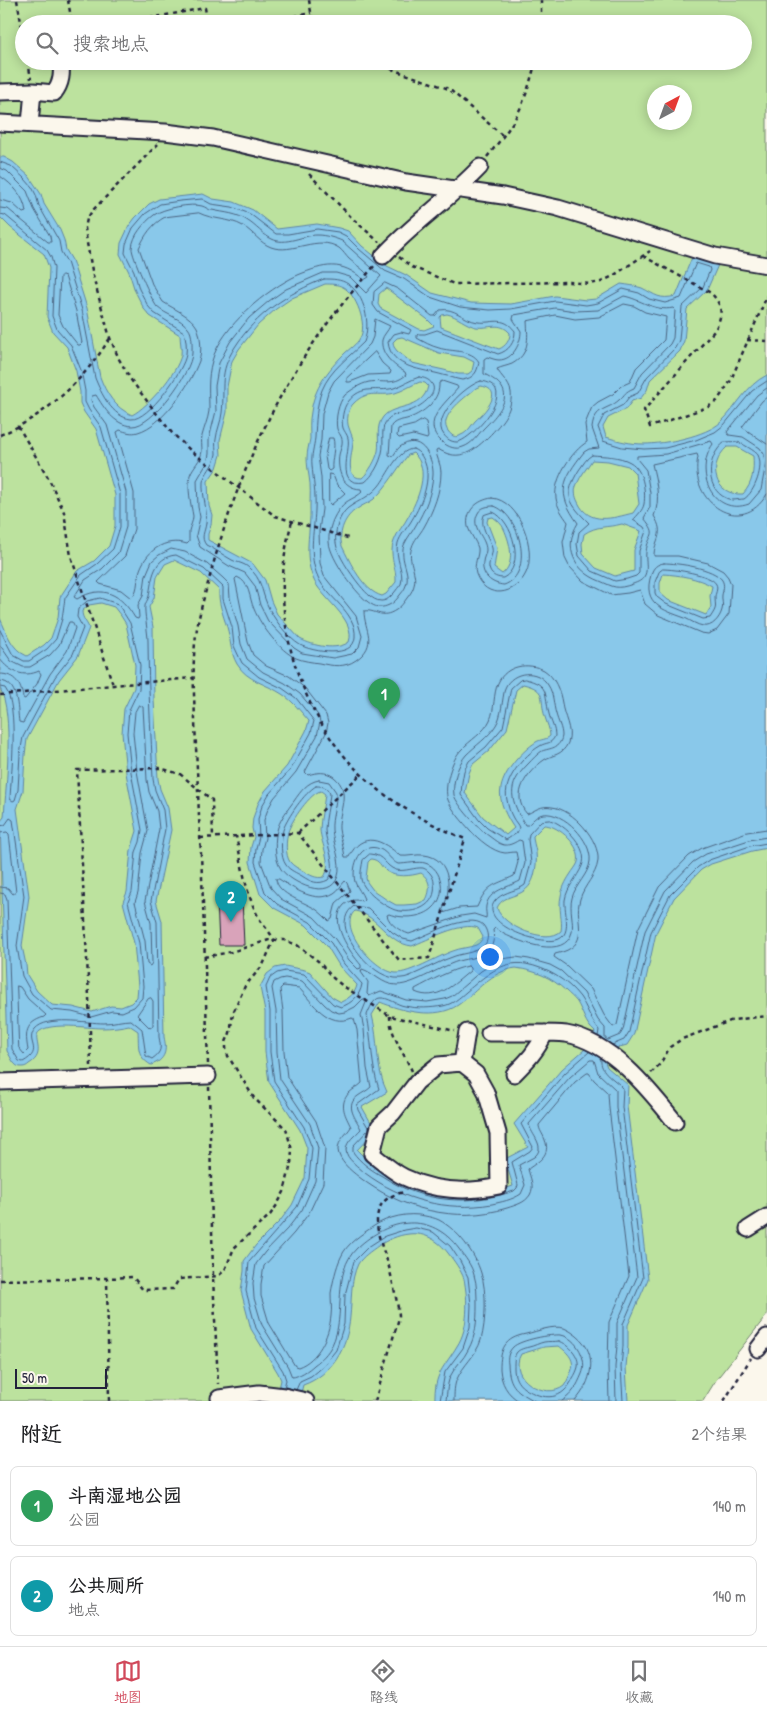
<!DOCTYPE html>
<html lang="zh">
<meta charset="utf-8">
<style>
body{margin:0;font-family:"Patrick Hand","LXGW WenKai TC",sans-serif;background:#f2f2f2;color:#202124}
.compass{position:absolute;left:647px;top:85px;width:45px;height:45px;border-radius:50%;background:#fff;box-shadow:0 2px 12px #0003;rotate:41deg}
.scale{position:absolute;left:15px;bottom:12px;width:92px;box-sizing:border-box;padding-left:5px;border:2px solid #22223b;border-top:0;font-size:14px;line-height:18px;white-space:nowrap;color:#22223b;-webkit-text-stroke:4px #fbf7ec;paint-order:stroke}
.you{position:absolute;left:489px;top:956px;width:18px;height:18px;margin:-12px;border:4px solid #fff;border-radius:50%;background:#1a73e8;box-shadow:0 0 0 8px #1a73e833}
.badge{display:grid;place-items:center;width:32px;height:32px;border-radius:50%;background:#d1495b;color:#fff;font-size:16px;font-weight:700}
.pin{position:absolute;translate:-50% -41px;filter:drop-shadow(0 1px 2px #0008)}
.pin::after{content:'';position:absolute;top:26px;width:18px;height:15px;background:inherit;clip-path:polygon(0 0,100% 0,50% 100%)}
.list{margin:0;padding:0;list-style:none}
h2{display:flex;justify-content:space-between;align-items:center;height:65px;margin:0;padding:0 20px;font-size:21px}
h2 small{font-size:16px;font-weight:400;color:#757577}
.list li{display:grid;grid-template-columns:32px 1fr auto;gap:15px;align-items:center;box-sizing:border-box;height:80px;margin:0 10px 10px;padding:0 10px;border:1px solid #e0e0e0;border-radius:8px}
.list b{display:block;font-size:19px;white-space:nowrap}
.list p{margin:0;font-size:16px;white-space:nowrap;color:#757577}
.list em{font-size:16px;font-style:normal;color:#757577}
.icon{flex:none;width:28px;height:28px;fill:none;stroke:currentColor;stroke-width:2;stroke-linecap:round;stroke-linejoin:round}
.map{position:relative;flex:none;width:767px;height:1401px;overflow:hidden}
.search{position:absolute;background:#fff;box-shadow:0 2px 12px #0003;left:15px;right:15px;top:15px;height:55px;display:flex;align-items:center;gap:12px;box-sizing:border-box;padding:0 18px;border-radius:28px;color:#757577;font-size:19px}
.sheet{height:245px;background:#fff}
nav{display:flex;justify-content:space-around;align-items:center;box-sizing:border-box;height:70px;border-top:1px solid #e0e0e0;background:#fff;font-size:14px;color:#757577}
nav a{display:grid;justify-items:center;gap:2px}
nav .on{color:#d1495b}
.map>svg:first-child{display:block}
.green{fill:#bce29e;stroke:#6f826c;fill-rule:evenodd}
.water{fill:#89c8ea;stroke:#6086a4;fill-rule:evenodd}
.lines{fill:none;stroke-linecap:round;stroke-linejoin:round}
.shore{stroke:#4b6481;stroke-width:1}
.building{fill:#d9a3ba;stroke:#22223b}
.minor-casing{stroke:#22223b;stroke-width:19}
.path{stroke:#22223b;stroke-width:2.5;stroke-dasharray:4 4;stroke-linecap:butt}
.minor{stroke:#fbf7ec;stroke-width:15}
</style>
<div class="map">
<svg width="767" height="1401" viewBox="0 0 767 1401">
<rect width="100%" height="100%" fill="#fbf7ec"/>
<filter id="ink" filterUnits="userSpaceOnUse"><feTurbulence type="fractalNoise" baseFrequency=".02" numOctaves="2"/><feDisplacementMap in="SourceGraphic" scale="10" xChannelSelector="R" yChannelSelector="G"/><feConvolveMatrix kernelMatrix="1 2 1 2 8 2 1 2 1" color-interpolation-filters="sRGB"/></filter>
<g filter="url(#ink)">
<!-- green -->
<path class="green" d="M0,0H767V1315L716,1380L703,1401H0ZM24,24H743V61H24ZM654,92H684V122H654Z"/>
<!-- water -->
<path class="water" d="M0,157H4L13,162L29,176L41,194L44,204L60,230L64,240L66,250L72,260L87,308L100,377C106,393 115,408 132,415C148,407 178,372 181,355C182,349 180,341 180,335L150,316L144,309L135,291L129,272L120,254L121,243L129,226L135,218L149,204L159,199L203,194L213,199L234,202L253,210L277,229L317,224L339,228L348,231L362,246L387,266L406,275L432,293L471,303L511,304L555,296L586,300L596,299L621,284C628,285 636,286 642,288C656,295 659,300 676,296L693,255L718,265L707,290L687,309L684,341L680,351L650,380L647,390L641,398L632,401L626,409L608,418L603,427L606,437C619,441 631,444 644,444C665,444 706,436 721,422C738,406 745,386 767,375V848L752,851L711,864L701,870L674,898L656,933L634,1034L627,1045L616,1048L605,1062L607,1067L628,1085L627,1106L648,1279L628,1325V1346L626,1367L628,1401H435C434,1373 444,1368 457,1346C469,1328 468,1299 464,1279C461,1270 454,1261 448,1253C439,1241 425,1232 409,1234C398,1235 387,1240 378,1246C371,1251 362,1257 358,1264C350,1281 352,1299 350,1317C348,1346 332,1375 303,1385L299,1401H276L281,1380L278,1373L251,1329L241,1291L244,1271V1261L256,1245L280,1221L292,1205L305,1178L307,1148L300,1130L269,1082L265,1052V1012L260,987L267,974L275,968L285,966L305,970L310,972L332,997L341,1002C349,998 355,994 357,985L340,967L327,946L306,925L274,908L260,894L250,862L251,847L254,837L252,828L253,818L258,804L265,791L287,766L306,731L309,721C300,711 293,701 282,694C267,684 247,681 237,664C230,652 231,640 227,627C223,615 218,602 219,590L201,573L174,560L165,564L157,577L154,598L149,607L153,627L154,699L158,779L160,789L168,808L171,830L156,901L162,921L164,1037C167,1050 166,1060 151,1065C136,1056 139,1046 138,1031L129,1025C120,1027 111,1028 102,1028C86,1028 53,1022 40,1031C30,1038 48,1053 29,1064C27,1066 25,1067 22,1067C14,1068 11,1057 7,1051L0,822L4,817C6,785 14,715 0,688V618C7,633 11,649 27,656L44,645L51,638L58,618L60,597L77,571L94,561L109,546L115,526V495L96,429L84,412L80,403V392L76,371L67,347L53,332L47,317L49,268L44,254L10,227L0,217ZM325,284C331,284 337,284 343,287C356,294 368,325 360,338C357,344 349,349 344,354C328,370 314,388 311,412C309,421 310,430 310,439C309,445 307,451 307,458C307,464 308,470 309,476C311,486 310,497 310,507C311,533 303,553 313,578C320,598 357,619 349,642C337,651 313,646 300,639L277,614L271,601L265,580L253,564L208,540V534L211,525L212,515L209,506L208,481L217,468L221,455L220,440L227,412V387L232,361L239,349L258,325L276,309L292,298ZM386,288L427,319L434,326L424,330L419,329L380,308L378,304L379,294ZM447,314C457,316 466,325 476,327C489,329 500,321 510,333C510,340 506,346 499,349C479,342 460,334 441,327L440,317L442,315ZM402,337L439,353L464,357L474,362L472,371L468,374H458L444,370L412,363L397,351L394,347L393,342L397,338ZM420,382L425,383L428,386C423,411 394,403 383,417C375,427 380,440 378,451C376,460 369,472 362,478C342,478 354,451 353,439C352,435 350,432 349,428C346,421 348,408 354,403C368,389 379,397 395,393C403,391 411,385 420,382ZM481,386C506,390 484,413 475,421C471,426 467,433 461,435C458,437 457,437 453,436C431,420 464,399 476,388ZM727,447H737L753,456C754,471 753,483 743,494C714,496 707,465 727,447ZM413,453C432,469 417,501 408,517C404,525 397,532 394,541C388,555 397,568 396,582L386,594L382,596C363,591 350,562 342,546C338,532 345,516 357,509C362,505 369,503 374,499C387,487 397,469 408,455ZM592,460L608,461L628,466L635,473L639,504L633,513C613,518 589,526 578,502C575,496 574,490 577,484C581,475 587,468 592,460ZM493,517C497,520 502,524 504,529C510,542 516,564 502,574L494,568L497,548L487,522L488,518ZM622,524L641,531L634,550V571L615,576L596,568L583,554L582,544L584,534C597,525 607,528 622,524ZM663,574C680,575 698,578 712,586L710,596L711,607L706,615L668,600L660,593V583ZM101,603L114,607L121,616L126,624L135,665L134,688L124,709L122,733L126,773L137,831L131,850L127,892L123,902L134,943L138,986L137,997L131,1003L121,1007L111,1006L92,1012L73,1007L52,1005L37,991L27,975L26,965L22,946L29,896L17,809L23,791L25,755L27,739L59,680L78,656L89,628C87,622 82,619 82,611L89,605ZM523,684C548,690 539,698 545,717C547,724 550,729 550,736C546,740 541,739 536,742C522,751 504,771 501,788C498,801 507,818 514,828L506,835L483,817L465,793L469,773L473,764L489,751L507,729L516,690ZM321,791L325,794C324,805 320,819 320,830C321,844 333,864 324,877C316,879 310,875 303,871C299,869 293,866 290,862C285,855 286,840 288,832C291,821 311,792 321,791ZM544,825C559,825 582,847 578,862C577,866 573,870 570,875C566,881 562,889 561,896C558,908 563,920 561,931C547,945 502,926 497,908C504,891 527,901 534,876C536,868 537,860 536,852C535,846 533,841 533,836ZM371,859C380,860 380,866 386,871C396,878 411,876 421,873C431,880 431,890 426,900L417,904L404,905H396L387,900L373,890L367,882L366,878L368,862ZM355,911C378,915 387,943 412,946C427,940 463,921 478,928L483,937C481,941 480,943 476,945C468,948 460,948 453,951C438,956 409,974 396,973C376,972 336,927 355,911ZM516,968C536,971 551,977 566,991C569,994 574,998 577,1002C583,1012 585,1024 595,1032L585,1049L562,1069L514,1124L528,1147L505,1159L513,1186L498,1191L391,1177L367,1160L357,1150L377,1129L370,1121L362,1107L387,1092C375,1068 379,1041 372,1015L380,1002C402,1011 436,1020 458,1005C478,991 491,971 516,968ZM559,1346C568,1353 576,1360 571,1372C569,1376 567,1382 564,1386C546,1401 507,1378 521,1354L544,1347Z"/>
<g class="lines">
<!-- shore -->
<path class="shore" d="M0,162L11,166L25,179L32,187L36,195L39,206L59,241L61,252L67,262L82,310L95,378C101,393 112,417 131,419C148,421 185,369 186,354C187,348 186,338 184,332L154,313L148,306L139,289L134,271L125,253L126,244L133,228L145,214L160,204L180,201L202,199L211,204L232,207L250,214L276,234H288L317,229L338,232L346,236L359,249L385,271L404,279L430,297L460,307L490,310L511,309L555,301L586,305L598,303L623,289L639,293L649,299L665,303L681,298L696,263L709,267L710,270L703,287L682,307L679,340L675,348L647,377L638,393L629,397L623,405L604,415L598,427L603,441L622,447L644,449L665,448L696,440L715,432L724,425L752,391L767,381
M0,168L7,171L27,191L34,209L50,236L51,242H48L8,209L0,208
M0,176C13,185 24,196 26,212L23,213L12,203L0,200
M199,213C213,220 229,218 243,226C253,232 260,243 271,247C292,255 318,234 339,248C343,251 346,256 349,259C356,265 365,270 369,277L364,280C341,260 325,264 298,275C267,289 221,327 212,361C207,378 209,394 209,411C208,419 204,428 202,436C201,441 202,446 202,451C201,461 193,466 190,475C187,488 191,504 193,516C193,522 190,526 189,531C189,535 189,539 189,542L187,544C165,537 145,551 139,573C137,581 138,593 131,598L121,590L100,584L98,582L125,556L134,529V493L117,432L120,430C126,432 132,434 138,432C163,425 190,385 199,361C202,353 201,335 197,327C191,316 174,309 163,302L152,284L139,248C145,235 152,224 165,217Z
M0,214L5,215L47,250L51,257L54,268L52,316L57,329L71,345L81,370L85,391V402L89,410L101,427L120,494V527L113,549L97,564L81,575L65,598L62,619L56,639L47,649L29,661H24L13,655L0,630
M62,275L65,276L76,311L82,343L80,345H78L63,326L58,315L60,277Z
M324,279C332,279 341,279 348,284C365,295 371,324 364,342C349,357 330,370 322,390C316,406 316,421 315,438C314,447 311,455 312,465C313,480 316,494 315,510C314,533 308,555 318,577C326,597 357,612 355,637C354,659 313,652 300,645C288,638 272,617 267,604C261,590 262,579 249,568C244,563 238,563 232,560C223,555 215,549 206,545C200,537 205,532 206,523C208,512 202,495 203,482C204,474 214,466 216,454C216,449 215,444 216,439C217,430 221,422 222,413C225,386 218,373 235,347C256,314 288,293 324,279Z
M385,283L398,289L432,316H435L440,310C455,307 463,320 478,322C492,324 503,315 515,331C515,342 509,351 498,354L437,330L425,334H418L417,335V338C424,342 431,346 439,348C451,352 472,349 479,362C477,373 474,378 462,380C455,379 449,376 443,375C423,369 391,369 388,342L394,334L401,332L409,334L411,330L378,312L373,305L374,292Z
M375,352L382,363L391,371L390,374L368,375L350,382H347V378Z
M419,377C424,378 429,379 432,384C439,395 418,408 410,411C403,414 394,413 388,419C379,428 385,442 382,453C380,463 373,476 365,482C334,487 351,452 348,438C347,434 344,431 343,428C341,421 343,407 348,402C362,383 377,393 394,388C403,385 410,380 419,377Z
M481,381C523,386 471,441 457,442C451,442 447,439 444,435C430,418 466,385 481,381Z
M767,388L757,395L727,432L729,435L743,437L760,448L764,454L765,468L761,490L749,504C713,517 693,472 713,444L711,441L666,454L637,456V459L646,470L650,493V507L644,518C660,537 648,533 646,552C645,560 648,568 645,575C642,581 638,582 633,584C616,590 614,587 600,581C574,571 563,547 578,523C556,493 562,480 584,452L589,449L599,448L592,428C595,406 607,411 619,400C626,394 624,392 634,388L642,373L670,344L673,338L675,310L673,308C655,312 640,299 624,296L598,310L575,311L555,308L514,315L513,319L521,331C521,343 513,360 499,360C495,360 491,358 487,357L484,359V374C518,390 504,408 483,429C477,436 472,444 463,447C456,450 448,447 442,442C419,422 446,403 458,388L457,386L442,381L439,383C440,399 426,411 412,417C404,421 396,419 391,426L389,455L393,456C396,452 398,447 403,445C422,434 434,460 433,475C432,493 425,510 416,525C413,531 407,538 404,545C398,564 417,576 400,595C397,599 394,603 389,605C383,608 377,608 371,604C357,596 330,558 329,542C328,530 333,516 341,507C346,500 356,498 362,492L361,489C342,488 337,471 339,455C340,450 343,444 342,439C341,435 338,432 337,429C335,419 338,403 345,395C351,390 360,384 369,382C383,380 393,386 406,375L405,372C394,366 380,354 382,340C383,335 388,331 390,326L375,319L373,337L370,344L334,381L328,392L322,414L321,440L318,456L321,477L322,509L319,531L320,563L324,576L356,616L362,636L359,647L352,654L333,658L302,653L294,648L268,621L260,605L255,586L245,573L229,566L200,547L196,535L200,517L198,507L197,480L207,463L209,454V439L216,411L215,386L219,363L230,342L249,318L269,301L286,289L323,273H336L350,277L366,293L381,276L342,241C335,238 325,235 317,235C303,235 285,246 272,239C263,235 256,226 248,221C237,213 225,213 212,210C208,210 206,207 202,206C192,203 163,208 154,215C144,223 133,235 132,248C131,254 152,301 157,307C166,315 181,318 188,328C193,333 192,346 192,353C192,372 152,427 132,426C114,425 104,408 96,395L92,396L91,400L94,407L107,425L126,492V527L118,553L102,569L85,580L74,597L77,599C103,584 121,594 135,618L138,619L139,617L138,605L143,596L146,575L152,561L159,555L171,549L185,552L207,564L223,578L229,584L230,598L238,626L241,644L247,659L263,672L285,683L300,694L318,715L320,722L317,736L296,772L274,798L268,809L264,820L265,838L262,849L261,862L271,888L281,899L314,917L335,939L349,960L358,969L361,968V965C350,952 328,922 344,905C350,900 355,899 362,901L364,899C362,893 357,888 355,882C351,866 360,841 380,849C388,853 391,861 398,864C406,864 419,861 425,863C443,868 447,896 433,908C423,918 402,919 389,914L387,915C389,924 400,931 409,934L461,916L474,914L486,918C487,914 485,911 486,906C489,890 507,888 520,881L525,863L522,841L519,840C505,849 501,845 489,836C480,830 457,805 454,795C452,783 458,764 466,755C476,745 488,738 496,725C502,716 502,699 505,688C512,671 538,668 548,685C554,694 553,704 556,714C558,722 562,728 562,736C560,749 550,748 542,751C537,754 532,760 528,764C505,787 511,800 525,825H528C532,821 537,815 543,814C564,811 592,841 590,861C589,874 575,885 572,898C569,909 574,921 572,932C565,960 520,942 504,934C501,932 498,930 495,928L493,930C494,936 494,943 490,949C483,957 471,958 462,960C442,965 415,985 397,985C382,985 373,972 362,969L361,972L368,982L367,994L369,996L381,991L406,1000L427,1002L445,999L452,996L481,971L501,959L516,957L529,959L550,965L561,971L584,993L598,1020L605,1028V1038L608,1040L620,1035L623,1030L645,931L665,891L693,862L706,854L749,840L767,837
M767,397L762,401L742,427L767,444
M423,420L426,422L428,437L427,439L413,435L399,438L397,436L398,429L414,425Z
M329,438H333C336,447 331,460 332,469L329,471L327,469L325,456Z
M725,442C729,442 734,441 737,442C740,442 757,452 758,455C764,467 755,492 744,499C741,499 736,500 732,500C704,494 705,456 725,442Z
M413,449C420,452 422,456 425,463C432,482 420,507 410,523C406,529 400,536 398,543C394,557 405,573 401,584C399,587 396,590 394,593C390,597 387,601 381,601C372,601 363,589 358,583C351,574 337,554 336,543C334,532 339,515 348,508C359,500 370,497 379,486C388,475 397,450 413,449Z
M592,455C604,456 620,456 630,462C643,469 646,491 644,504C643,510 637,516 633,520L644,527L646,531L639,551V573L636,576L627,579L615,581L592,571L579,556L577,544L579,532L589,523C569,503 563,496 579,470C583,465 586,458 592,455Z
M329,474L333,475L337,485L345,493L331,505L329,503Z
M767,494C742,538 688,503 698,457L697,454L652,464C656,481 661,499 654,516C666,535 654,539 654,556H678L708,563L723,571L728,577L731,584L729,614L717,630L708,634L701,633L658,615L645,604L640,590L628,593L611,595L583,581L569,566L565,558L563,542L568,522C563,515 557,507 556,498C553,479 572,451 587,442L585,424L592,407L598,402L613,394L621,386L630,382L636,368L664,340L666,317L645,312L634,306L624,304L599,317L575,319L555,315L527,321C528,338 530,354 512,364C507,366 501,367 497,369C501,377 509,382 511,392C512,399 510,409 506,415C500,426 477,451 464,454C454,457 446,454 438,449L436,450C436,457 441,464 441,472C441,491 433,511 424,527C420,534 414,540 412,547C405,565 425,577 407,598C404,602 401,607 396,610C381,620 376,609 364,611C364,630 379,644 356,660C345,668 332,666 319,663C312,662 303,661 296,658C280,651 261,626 254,609C249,598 250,582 237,577L235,579L248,642L253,655L266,666L289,676L305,688L326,715L328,723L326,733L305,772L308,775C317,772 326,771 334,777C352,791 338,811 339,829C340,838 344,848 345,857H349C362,830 383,840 400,856C408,857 416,854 424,855C452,858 452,892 442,911L443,913L459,908L477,907C487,884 493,886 514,876L518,862L516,852C512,852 508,853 505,853C493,852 478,839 470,830C463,822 452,810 448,800C443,787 452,759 461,750C470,740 484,733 490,720C495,709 493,694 498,683C506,665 528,662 544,670C555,677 560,691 562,703C563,716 573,729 568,743C562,756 553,754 544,760C527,772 510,795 527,814C536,810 541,805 552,807C573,809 600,840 598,861C596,876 584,885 580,899C573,921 594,946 555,954L554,957L567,966L591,989L604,1015L613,1027L617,1025L638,929L659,887L689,856L702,848L747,832L767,829
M492,498C520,500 537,550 526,573C516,595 486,601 476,574C473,564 479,556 478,548C476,541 470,534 468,527C465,511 477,500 492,498Z
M494,506C520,514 535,574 504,585C491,584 481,575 483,562C483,558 486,554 486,550C486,537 470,528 478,513C481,507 488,506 494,506Z
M493,512C513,520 526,567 503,578C498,578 492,576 490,571C486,563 494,555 492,548C489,536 479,527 484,515Z
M664,563C678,563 714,568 722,580C725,585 723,590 722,595C721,600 724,605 722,610C720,618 712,628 703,626C697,625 691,621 685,618C663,610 642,604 651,575C653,567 657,564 664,563Z
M663,569C674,569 711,574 716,584C718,588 716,592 715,596C715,608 718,606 710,618L703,619L666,604L657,597L655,593V582L659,572Z
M0,645L11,661L23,667H30L50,655L59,645L69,622H72L75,628L67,651L50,674L23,723L19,722C17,708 19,682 0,681
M0,659C9,672 24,678 39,671L41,674L37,684L25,699L23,698C21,684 15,674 0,674
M525,679C550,685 544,693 549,714C551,722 555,728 555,736C551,745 546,742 540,746C524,755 502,781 507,800C508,806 510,813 513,818C515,822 518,824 519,828L517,833L506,840L487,828L479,820L461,795L462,782L464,771L469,761L486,747L503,727L511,688L520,680Z
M0,687L5,688C19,707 11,774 10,799L13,801L15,800L18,790L20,754L23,737L55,677L73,654L83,628L77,617L78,609L87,601L100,598L118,604L130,623L140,665L139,689L129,710L127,733L131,772L142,830L140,842L136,852L132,892L128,902L139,943L143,986L142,998L134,1007L122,1012L112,1011L91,1017L72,1012L51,1010L32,994L22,976L17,946L24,896L13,820L10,818L5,825L0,826
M139,705L143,707L147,780L149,792L157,811L159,829L145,901L151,923L152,963L150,966L147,964L145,941L135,902L138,893L142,853L148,831L137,771L133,733L135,712Z
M319,780L329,782L336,792C337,805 331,817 332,830C333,844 342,861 338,876C330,902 291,883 281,869C274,859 274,838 278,827C281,818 288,809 294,801C301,791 307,782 319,780Z
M316,786C323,786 328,787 330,794C329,806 325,819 325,830C326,846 339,866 328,880C318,885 311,882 302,876C297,873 289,870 286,865C280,857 281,840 283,830C287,818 305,792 316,786Z
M550,820C565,824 590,849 582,866C577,878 567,887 565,900C564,912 572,933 559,939C543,947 477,924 495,901C501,893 514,891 522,887L525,885L531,863L528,840L529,834L541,821Z
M0,833L7,832L9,834L16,892L13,894L8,888L0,887
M370,854C385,855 384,866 396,870C405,872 415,867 423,868C429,870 434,877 434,883C438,906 414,915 395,910C384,906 363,891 361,879C360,874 362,866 363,860Z
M276,879H279C294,889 316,904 334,893C339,890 341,885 345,881L347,883L350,891L336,903L332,919L329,921C325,917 321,913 317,910C306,902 277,895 276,879Z
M0,893L5,894L7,899L12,1049L19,1061L23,1062C45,1050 24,1042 35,1029C47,1015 87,1023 104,1023C113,1023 122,1020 131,1020L142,1029L146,1056L152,1059C162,1052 161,1048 159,1037L157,922L151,901L165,829L163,810L155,790L153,779C151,733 148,687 148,641C148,633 144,612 145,606C145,603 148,600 149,596C152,579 153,557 176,555L204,569L223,587V599L232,627L234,646L242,663L259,677L282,688L296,698L314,721L311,733L291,769L269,794L262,806L258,819L259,837L256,848L255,862L265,892L277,904L310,922L331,943L344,964L362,984C360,996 352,1003 341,1007L333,1004L304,974L285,971L277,973L270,978L266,987L270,1011V1052L274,1081L304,1127L312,1148L309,1179L297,1207L249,1262L247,1282L246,1291L256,1328L283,1371L286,1380L284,1387
M354,906L368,908L392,932L403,939L412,941C427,935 470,912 483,925C487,930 489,937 486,943C481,952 464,953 455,956C439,961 425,970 410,976C383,987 356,955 347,933C343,923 345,912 354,906Z
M468,966L470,968V971C454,984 437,1002 415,992V989C432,980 450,970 468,966Z
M17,986L20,987L28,999L46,1015L44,1017C25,1023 25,1033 28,1050L24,1054L19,1048Z
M151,998L153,1001V1026L150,1028L137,1015L148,999Z
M612,1045L624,1040L629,1032L651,932L670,895L698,867L709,860L750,846L767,843
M589,1052L565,1073L521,1124L533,1147L530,1151L512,1162L518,1185L517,1188L514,1191C469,1206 422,1203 382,1176C371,1170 360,1162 353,1152V1146L369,1129L358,1110L357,1105L379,1089C371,1066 372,1040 367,1015C369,1010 374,998 380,998C388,997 397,1005 405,1006C418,1009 431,1008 443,1006C453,1004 459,998 466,992C484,977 501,960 526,964C547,968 567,980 580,997C587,1007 590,1019 599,1030L598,1037
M601,1059C599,1072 615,1079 623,1088L622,1107L643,1278L623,1324V1346L621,1367L623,1401
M559,1341C569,1344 580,1356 578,1367C577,1371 575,1375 573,1378C563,1401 544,1401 524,1388C517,1383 514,1376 514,1368C514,1353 515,1350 529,1347C534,1346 539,1343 544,1342C549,1341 554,1342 559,1341Z
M296,1390L300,1381L311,1376L324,1365L336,1350L344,1324L345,1295L354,1261L368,1247L385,1236L404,1230L416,1228L433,1232L450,1246L460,1261L468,1277L471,1305L470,1327L463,1348L445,1372L440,1401
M446,1401C447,1393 447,1382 451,1375C455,1366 464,1359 468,1350C476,1336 477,1321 477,1306C477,1296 477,1284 474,1275C472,1266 465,1257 459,1249C431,1211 389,1218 357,1248C331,1273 347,1315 332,1345C328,1353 321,1360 314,1365C309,1370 298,1377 292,1377L288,1367L262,1325L254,1298L253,1283L256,1264L265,1252L288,1228L302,1210L315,1181L318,1148L310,1124L280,1079L277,1052L276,1011L272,988L274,982L280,979L285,978L302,981L325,1005L331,1010L339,1013L345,1012L355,1007L363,999L367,1000L361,1015L364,1029L367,1068L371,1087C367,1091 362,1093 358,1096C344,1106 356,1118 361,1129C356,1135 346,1141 346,1150C346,1159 359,1167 365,1173C401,1200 447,1212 492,1204C501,1202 512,1200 521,1194L525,1185L519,1165C524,1162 529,1160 534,1157C547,1147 531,1135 529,1124L570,1077L590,1060H594L598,1073L616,1090V1107L637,1277L617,1323V1346L615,1367L616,1401
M454,1401C454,1394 454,1385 457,1379C463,1365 476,1356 481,1340C486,1322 487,1291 481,1273C475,1253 458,1230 439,1220C435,1218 430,1217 425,1216C408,1212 388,1217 374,1226C362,1234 347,1243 341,1257C336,1267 333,1282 331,1293C331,1301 332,1308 331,1316C329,1336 318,1360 298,1367L295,1366L269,1323L261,1296V1284L264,1266L294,1233L309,1213L323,1183L325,1148L316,1121L287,1077L284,1051L283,1011L280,989L283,986L299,988C313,1003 328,1028 352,1018L354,1019L357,1030L362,1083C358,1087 353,1089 349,1093C338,1105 346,1116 351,1127C346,1135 338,1140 338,1150C339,1161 350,1170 359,1177C400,1209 456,1224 507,1208C516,1205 525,1203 530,1195C535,1186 530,1178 528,1169C539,1161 551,1155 545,1140C543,1134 539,1130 539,1125L575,1082L587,1073H589L594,1080L608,1093L609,1108L629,1276L609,1322L608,1367L609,1401
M519,1401C507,1394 501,1383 500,1369C500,1348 505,1338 526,1334C539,1331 551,1325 564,1328C569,1330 573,1333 577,1336C599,1354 592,1383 575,1401
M535,1401C517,1391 509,1387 508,1364C507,1358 508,1352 513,1347C520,1340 551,1334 561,1335C577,1338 588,1360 582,1374C577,1386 573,1394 562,1401"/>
</g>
<!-- building -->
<path class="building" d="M242,898L244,945H219L217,899Z"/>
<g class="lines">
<!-- minor casing -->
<g class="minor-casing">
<path id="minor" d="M0,92L33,91L54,93C62,83 62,73 61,61
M0,123L165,132L213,138L406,182L503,196L558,208L715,256L767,265
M30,124L33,91
M383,256C413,223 450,199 480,167
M489,1033C505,1033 522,1033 539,1033C548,1033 557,1033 566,1034C611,1042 648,1088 675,1122
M462,1063L438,1065L417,1082L393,1113L379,1126L372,1154C382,1162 392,1171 404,1177C433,1191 467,1193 499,1186L498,1133L486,1092L476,1074L462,1063L467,1032
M514,1074C527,1061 537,1051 545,1033
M0,1082L208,1076
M748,1229L767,1217
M758,1349L767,1337
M219,1398L259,1393L284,1396L306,1401"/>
</g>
<!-- path -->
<path class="path" d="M17,0L24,38
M68,0L72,24
M309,0L313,24
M541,0V24
M118,24L205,8L208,24
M255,24L311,13
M28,61L31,79
M368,61L449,89L503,136
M158,144L92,211L87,219L85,228L87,243L93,276L110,338L119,359L131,380L157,414L172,433L191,451L275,516L351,539
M487,157C499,142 511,127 519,111C527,95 531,78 536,61
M309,174L352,218L379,242
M643,256L711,293C723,306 723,314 715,330L644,410L650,427L708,407L717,401L730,382L767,296
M399,257L412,267L454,284L569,282L590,284L601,282L613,276L650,251
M747,340L767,341
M18,426L49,479L64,512L71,556L113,685
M0,435C46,416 84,380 110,338
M0,695L193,678
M298,833L361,774
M200,838L298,833L399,960L429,958L465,839C427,823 392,804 362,775C297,713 266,608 292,522
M204,957L231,952L269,940H284L297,945L318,961L333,978L343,986L390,1016L455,1031
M390,1016C390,1035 404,1053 412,1071
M208,1064C205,982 204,900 199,818C198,785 196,753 195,720C194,692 192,663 196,635C199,611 207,588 213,565C236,484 269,406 317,338C335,312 355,288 376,264
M91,1066L89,997L77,770L160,768L180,774L212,800L213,838
M651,1073L660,1064L670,1047L682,1039L733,1020L767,1016
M209,1087L213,1277L218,1384
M0,1280L107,1278
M109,1401L107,1278L133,1277L143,1290L173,1289L179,1279L218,1276L225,1270L234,1248L270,1215L277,1205L284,1192L291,1164L292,1150L286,1129L254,1098L228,1056L226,1048V1042L230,1033L233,1013L245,986L263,965L274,940C270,931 263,926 259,918C245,893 242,863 236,836
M375,1401C381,1381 386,1361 392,1342C394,1333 398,1324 399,1316C399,1308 390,1271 388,1263C378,1237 363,1199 405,1192
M724,1401L751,1358"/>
<!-- minor -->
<use href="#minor" class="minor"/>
</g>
</g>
</svg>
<svg class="compass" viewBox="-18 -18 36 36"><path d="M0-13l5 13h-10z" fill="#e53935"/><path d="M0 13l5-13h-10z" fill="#757577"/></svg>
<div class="scale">50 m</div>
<div class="you"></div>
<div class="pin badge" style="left:384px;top:719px;background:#2e9e5b">1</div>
<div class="pin badge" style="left:231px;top:922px;background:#0f9aa8">2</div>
<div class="search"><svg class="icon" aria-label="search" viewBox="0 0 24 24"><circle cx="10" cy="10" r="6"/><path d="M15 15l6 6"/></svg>搜索地点</div>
</div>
<section class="sheet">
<h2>附近<small>2个结果</small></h2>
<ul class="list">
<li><span class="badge" style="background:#2e9e5b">1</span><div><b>斗南湿地公园</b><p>公园</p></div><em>140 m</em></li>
<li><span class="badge" style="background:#0f9aa8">2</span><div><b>公共厕所</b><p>地点</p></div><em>140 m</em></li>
</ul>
</section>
<nav>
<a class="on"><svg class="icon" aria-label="map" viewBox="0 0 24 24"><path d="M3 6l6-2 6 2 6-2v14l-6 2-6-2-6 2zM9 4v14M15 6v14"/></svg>地图</a>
<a><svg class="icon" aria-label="directions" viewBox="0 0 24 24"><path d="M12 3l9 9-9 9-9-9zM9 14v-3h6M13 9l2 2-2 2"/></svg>路线</a>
<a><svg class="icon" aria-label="saved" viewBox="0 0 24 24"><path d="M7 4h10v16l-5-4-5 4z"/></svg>收藏</a>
</nav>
